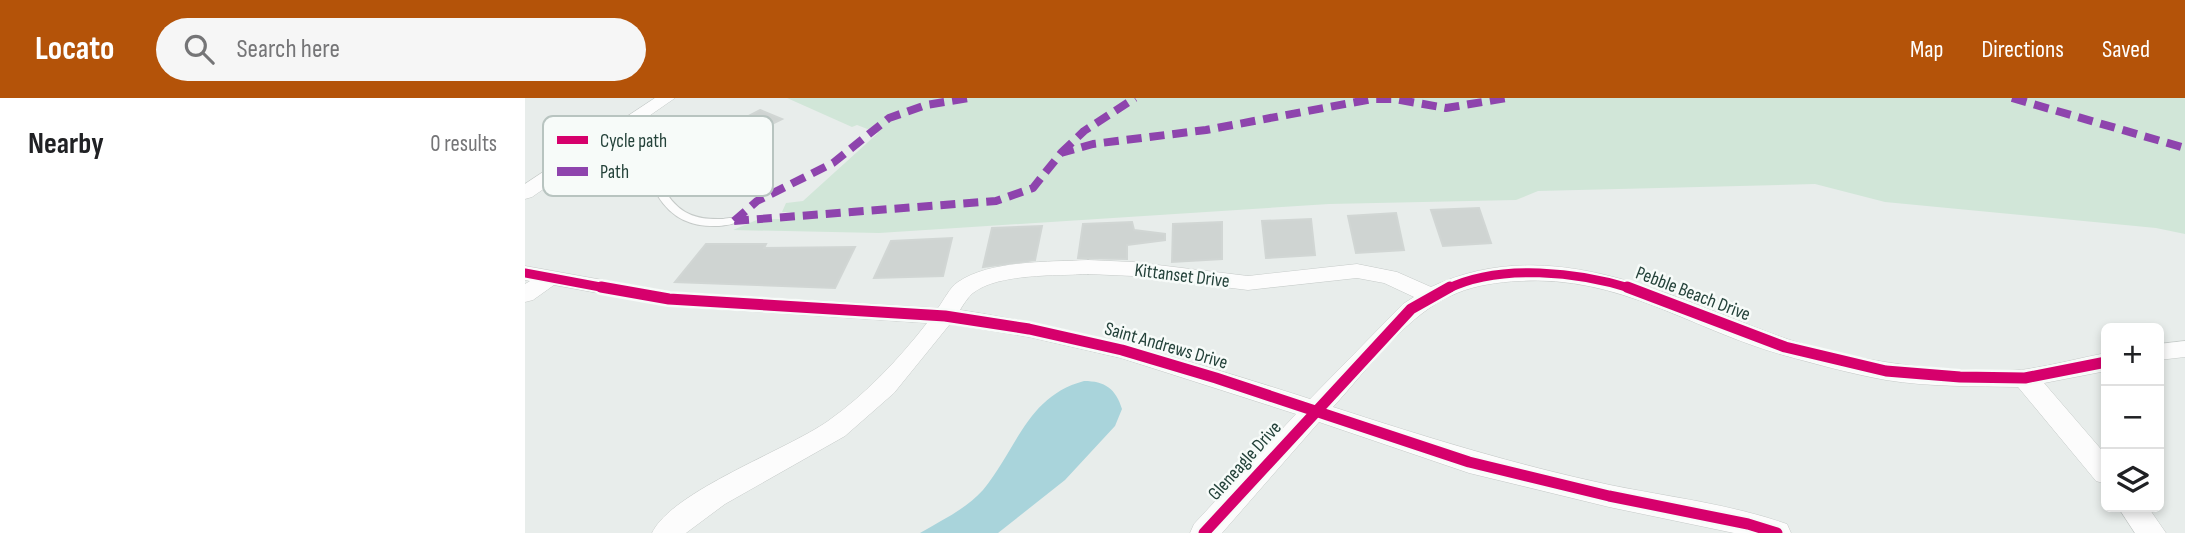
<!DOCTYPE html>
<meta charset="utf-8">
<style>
body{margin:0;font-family:"Sofia Sans Condensed",sans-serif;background:#f6f6f6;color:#202124}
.controls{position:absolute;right:21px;bottom:21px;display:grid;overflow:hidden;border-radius:10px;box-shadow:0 4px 10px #0003}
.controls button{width:63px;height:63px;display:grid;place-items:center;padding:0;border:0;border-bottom:2px solid #e0e0e0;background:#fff;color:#202124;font:35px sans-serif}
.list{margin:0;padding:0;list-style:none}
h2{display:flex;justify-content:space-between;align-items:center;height:91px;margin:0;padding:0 28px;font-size:30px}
h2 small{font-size:23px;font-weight:400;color:#757577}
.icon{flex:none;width:38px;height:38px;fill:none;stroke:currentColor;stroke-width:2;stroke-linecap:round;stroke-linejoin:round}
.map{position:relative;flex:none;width:1660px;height:435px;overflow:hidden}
header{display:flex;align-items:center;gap:42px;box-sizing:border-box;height:98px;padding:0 35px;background:#b45309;color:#fff}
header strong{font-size:33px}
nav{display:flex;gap:38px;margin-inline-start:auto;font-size:24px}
.search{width:490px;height:63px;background:#f6f6f6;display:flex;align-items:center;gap:18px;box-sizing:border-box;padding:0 24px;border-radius:38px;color:#757577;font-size:26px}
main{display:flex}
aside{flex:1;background:#fff}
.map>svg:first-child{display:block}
.green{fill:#d1e6d8}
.water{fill:#a9d4db}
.building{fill:#cfd4d2;stroke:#d1d6d4;stroke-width:2}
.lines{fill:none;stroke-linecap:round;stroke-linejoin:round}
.service-casing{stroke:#c5cac8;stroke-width:2}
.minor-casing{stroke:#c5cac8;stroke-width:1}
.service{fill:#fcfcfc;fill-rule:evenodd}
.minor{fill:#fcfcfc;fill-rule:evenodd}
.quiet{stroke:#8e44ad;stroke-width:8;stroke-dasharray:15 8;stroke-linecap:butt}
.cycleway-far1-casing{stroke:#f7fbf9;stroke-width:12}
.cycleway-casing{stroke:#f7fbf9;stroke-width:16}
.cycleway-far1{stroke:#d6006c;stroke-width:9}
.cycleway{stroke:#d6006c;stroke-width:11}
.labels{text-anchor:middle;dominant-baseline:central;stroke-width:5;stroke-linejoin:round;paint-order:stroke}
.street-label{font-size:19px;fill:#24423a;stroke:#f7fbf9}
.key{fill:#f7fbf9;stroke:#b8c4c0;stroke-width:2}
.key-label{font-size:19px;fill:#24423a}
</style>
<header>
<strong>Locato</strong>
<div class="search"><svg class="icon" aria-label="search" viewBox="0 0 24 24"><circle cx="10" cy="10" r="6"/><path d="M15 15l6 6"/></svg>Search here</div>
<nav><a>Map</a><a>Directions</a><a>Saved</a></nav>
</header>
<main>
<aside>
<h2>Nearby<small>0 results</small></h2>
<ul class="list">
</ul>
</aside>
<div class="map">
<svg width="1660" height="435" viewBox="0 0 1660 435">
<rect width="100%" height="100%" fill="#e8edeb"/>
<!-- green -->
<path class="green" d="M262,0H1660V136L1631,130L1360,104L1290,86L1013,93L991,102L804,106L354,135L208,132L234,121H258L266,114H257L261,105L278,103L353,35L332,27L327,29Z"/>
<!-- water -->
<path class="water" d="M559,283C580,283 591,291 597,311L590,328L540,382L473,435H395C417,422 441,411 458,392C492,351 502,298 559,283Z"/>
<!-- building -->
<path class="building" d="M235,12L257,21L191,54L142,89L87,79L118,58L138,62Z
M954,110L966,145L918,148L906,112Z
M871,115L879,152L831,155L823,118Z
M786,121L790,157L741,160L737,123Z
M607,124L609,132L640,136V142L602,147V161L553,160L558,126Z
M697,124V161L647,164L648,126Z
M517,128L510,162L458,169L467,130Z
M427,140L418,178L349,180L366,143Z
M181,146H241L239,150L330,149L310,190L150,184Z"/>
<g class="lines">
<!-- service casing -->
<g class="service-casing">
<path id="service" d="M138,95L142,96C156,117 173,122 198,121C205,120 209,119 214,123C208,127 201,127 194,128C167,129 147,121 133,98Z"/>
</g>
<!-- minor casing -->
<g class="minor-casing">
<path id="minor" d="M130,0H150L7,99L0,101V86Z
M563,162L608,164L723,178L832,166L872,174L906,189C1028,132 1148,201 1262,241C1292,251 1328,259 1360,264C1395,270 1469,276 1503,271C1529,267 1555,260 1581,255V273L1519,285L1581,357V386L1571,383L1493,289C1450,288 1404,289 1361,282C1327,276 1291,266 1258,257C1165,231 1096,177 994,183C974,184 951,187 932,195C883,214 843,271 808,309C900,339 991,367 1085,387C1144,399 1205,406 1262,426L1266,435H1209L1084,409L944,375L794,324L697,435H665L669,426L771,316L596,260L504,239L425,226L369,295L320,338L200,406L161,435H127C147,393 262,352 303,323C340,297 374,261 402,225L144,208L29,187L8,202L0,204V186L5,183L0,182V168L144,194L413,210C419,202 425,189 433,184C465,162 525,164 563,162ZM563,176L608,178L723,192L832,180L859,185L889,199L878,206L785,301C667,263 557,231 435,212C438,207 443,199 448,195C473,175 532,178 563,176Z
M1660,243V259L1634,262V246Z
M1593,409H1623L1641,435H1610Z"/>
</g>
<!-- service -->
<use href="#service" class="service"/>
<!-- minor -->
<use href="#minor" class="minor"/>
<!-- quiet -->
<path class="quiet" d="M1487,0L1660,50
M536,55L559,33L610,0
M209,123L471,103L508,90L536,55L568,46L681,32L847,1H869L921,10L982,0
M209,123L232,103L308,65L364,20L401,7L444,0"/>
<!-- cycleway-far1 casing -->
<g class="cycleway-far1-casing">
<path id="cycleway-far1" d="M0,175L86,191
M922,191C975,165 1054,174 1108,191"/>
</g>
<!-- cycleway casing -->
<g class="cycleway-casing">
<path id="cycleway" d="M76,189L144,201L420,218L504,231L597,252L691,280L944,364L1084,398L1223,426L1252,435
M1102,189L1260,249L1361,273L1435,279L1500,280L1581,264
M679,435L886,211L925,189"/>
</g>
<!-- cycleway-far1 -->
<use href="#cycleway-far1" class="cycleway-far1"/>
<!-- cycleway -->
<use href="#cycleway" class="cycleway"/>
</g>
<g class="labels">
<!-- street labels -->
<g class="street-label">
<text transform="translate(657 178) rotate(7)">Kittanset Drive</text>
<text transform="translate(1168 196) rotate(21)">Pebble Beach Drive</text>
<text transform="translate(641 248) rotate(16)">Saint Andrews Drive</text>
<text transform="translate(720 363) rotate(-48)">Gleneagle Drive</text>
</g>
</g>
<!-- legend -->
<rect x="18" y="18" width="230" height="80" rx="10" class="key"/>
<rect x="32" y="38" width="31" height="8" fill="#d6006c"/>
<rect x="32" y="69" width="31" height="9" fill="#8e44ad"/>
<g class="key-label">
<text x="75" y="49">Cycle path</text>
<text x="75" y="80">Path</text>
</g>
</svg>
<div class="controls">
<button>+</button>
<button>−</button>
<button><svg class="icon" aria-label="layers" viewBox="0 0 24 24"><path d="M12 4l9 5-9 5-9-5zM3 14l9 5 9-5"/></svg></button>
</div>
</div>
</main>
